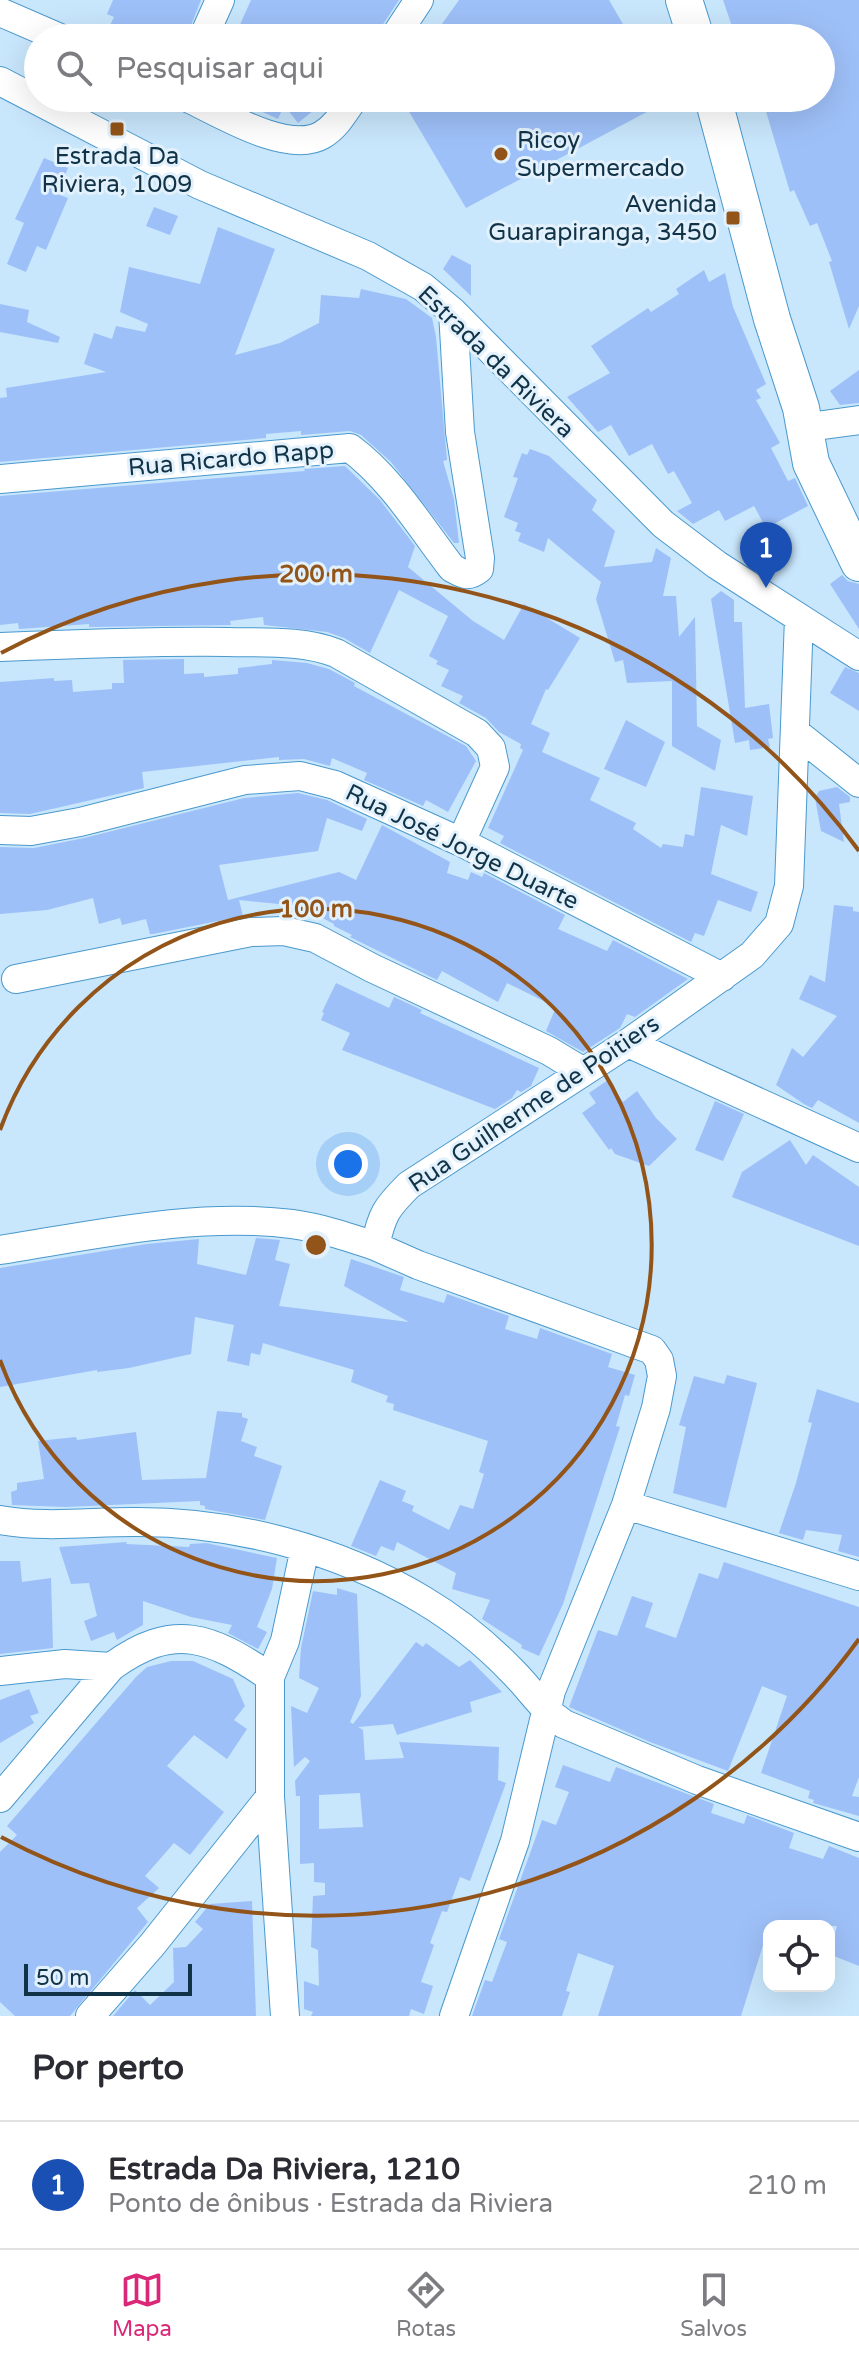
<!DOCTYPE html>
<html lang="pt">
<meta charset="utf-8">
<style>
body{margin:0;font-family:"Varela Round",sans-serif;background:#f7f7f7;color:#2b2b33}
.controls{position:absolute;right:24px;bottom:24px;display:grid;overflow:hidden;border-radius:16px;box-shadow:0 8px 32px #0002}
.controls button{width:72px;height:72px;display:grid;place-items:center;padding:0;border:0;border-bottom:2px solid #e1e1e2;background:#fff;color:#2b2b33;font:40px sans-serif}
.scale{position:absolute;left:24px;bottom:20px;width:168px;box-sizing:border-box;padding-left:8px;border:4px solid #113348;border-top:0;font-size:22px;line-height:28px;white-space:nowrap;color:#113348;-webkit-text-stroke:6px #e2f1fc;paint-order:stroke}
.you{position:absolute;left:348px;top:1164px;width:28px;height:28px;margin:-20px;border:6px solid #fff;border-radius:50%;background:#1a73e8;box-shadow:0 0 0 12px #1a73e833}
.badge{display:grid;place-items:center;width:52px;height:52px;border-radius:50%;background:#db2777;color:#fff;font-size:26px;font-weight:700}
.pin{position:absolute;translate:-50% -66px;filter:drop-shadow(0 2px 4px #0008)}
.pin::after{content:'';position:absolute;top:42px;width:28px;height:24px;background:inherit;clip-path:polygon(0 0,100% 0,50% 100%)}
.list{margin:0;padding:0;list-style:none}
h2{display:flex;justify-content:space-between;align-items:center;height:104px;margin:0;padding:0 32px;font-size:34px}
h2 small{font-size:26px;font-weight:400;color:#7c7c81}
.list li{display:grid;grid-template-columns:52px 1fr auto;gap:24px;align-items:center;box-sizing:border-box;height:128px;padding:0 32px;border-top:2px solid #e1e1e2}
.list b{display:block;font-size:30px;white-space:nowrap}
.list p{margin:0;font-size:26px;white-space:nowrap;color:#7c7c81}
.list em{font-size:26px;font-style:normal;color:#7c7c81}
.icon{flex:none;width:44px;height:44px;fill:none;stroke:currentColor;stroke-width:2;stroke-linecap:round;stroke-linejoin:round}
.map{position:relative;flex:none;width:859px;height:2016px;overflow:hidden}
.search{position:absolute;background:#fff;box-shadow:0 8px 32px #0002;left:24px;right:24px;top:24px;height:88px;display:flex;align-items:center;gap:20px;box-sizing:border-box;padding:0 28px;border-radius:44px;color:#7c7c81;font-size:30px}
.sheet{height:232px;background:#fff}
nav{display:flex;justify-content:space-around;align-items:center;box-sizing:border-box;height:112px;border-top:2px solid #e1e1e2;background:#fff;font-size:22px;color:#7c7c81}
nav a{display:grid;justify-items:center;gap:4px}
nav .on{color:#db2777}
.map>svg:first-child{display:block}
.building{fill:#9ec0f8;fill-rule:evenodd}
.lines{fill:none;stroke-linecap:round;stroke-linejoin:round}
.minor-casing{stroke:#4a99cd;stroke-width:30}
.major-casing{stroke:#4a99cd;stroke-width:38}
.minor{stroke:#fff;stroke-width:28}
.major{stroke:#fff;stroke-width:36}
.ring{fill:none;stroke:#925418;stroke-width:4}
.poi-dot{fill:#925418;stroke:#e2f1fc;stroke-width:3}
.labels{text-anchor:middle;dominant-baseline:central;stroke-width:6;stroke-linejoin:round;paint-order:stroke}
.poi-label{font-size:24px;fill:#113348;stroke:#e2f1fc;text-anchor:start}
.street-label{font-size:24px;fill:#113348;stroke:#e2f1fc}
.centre{fill:#925418;stroke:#e2f1fc;stroke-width:4}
.ring-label{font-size:24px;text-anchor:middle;font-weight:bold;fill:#925418;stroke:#e2f1fc;stroke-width:6;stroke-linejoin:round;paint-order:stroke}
</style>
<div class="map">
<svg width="859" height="2016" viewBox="0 0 859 2016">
<rect width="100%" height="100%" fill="#c8e6fc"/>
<!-- building -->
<path class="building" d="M113,0H201L186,38H104L114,17L107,14Z
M251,0H399L374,38L346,26L341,38H234Z
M459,0H609L631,38H432Z
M723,0H859V306L849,329L829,262L832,261L817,223L810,226L794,190L790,192L762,98H821V38H736Z
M232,98H329L298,123L284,105L278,119Z
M401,98H673L466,208Z
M44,158L68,168L57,194L68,198L46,250L37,246L26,272L7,264L24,223L15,219Z
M154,207L178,216L170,235L146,226Z
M218,227L275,249L235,355L280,343L319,323L321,295L359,298L361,289L406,299L432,318L436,337L447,460L443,461L454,499L459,543H454L391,462L361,435L350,431L301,435V431L266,434V438L0,462V398L7,397L6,388L106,372L84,364L94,333L112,339L116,326L145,332L148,324L120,312L129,267L200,284Z
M452,255L471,265V296L443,269Z
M704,270L709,282L725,273L733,307L766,384L756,390L761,398L756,400L780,443L771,448L788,481L795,478L808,506L766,528L754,506L725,521L719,510L693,524L677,511L692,503L674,471L668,474L652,444L629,456L611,425L598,432L567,397L610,373L591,346L648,308L651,312L679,294L676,289Z
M0,304L29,310L27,322L60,337L58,343L0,332Z
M859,370V403L840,405L830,391Z
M530,449L549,456L597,500L592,510L615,531L604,567L652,562L656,548L671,558L663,596H676L679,637L695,617L697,726L721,740L715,771L672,746V681L627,683L623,660L615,662L596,599L601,582L548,538L544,552L518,541L521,533L515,531L518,523L504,517L518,478L513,477L522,453L527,455Z
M345,466L380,500L415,546L408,567L473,621L504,640L524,604L580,638L548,690L546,689L531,724L550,733L542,752L600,778L590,800L636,823L633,829L661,848L663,844L683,847L685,834L694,836L701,787L753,796L747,836L721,825L711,874L758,892L751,912L718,900L704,936L695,933L691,942L500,843L504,836L488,828L523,750L520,748L521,744L499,732L486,718L459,703L463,696L441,686L449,670L436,664L438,661L429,656L448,616L399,590L370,653L344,638L327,632L264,625L263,617L230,621L231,625L89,627V624L19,629L18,623L0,625V496L305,471L304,469Z
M842,575L848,581L859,584V629L830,584Z
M721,591L734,600V622H742L745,708L769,704L773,738L768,739L770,747L750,750L749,740L735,743L711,599Z
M184,659V674L204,673V677L238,674V668L272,664V660L307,663L329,669L355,683L354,686L466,746L476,761L448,812L426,800L423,806L364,780L367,773L332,758L330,766L304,759L279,760V757L142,772L144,788L30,814L0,813V682L54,678V681L72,680L73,692L112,689V683H124L123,660Z
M845,667L859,673V711L830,693Z
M626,720L665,742L646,787L604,769Z
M837,787L850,797V802L839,804L844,842L821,831L815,798L819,791Z
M298,793L327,800L367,819L362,831L327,818L318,851L219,865L228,900L339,872L356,880L382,825L450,862L447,873L468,880L471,872L482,877L484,873L565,915L558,929L607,951L613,940L688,979L635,1017L627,1014L620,1028L583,1052L546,1031L556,1007L507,983L498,1002L442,971L437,980L350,937L352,935L334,926V924L299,906L239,900L243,916L153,934H150L146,919L122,925L120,918L99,924L93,898L47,910L0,914V847L34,848L84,838L244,798Z
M834,905L853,907V911L859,912V1123L818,1100L812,1108L804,1104L776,1085L792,1048L803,1057L837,1016L799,999L810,975L825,982Z
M336,983L389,1008L394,997L422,1010L420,1013L539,1068L531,1086L521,1092L517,1090L512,1098L495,1109L342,1050L350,1033L321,1020L324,1013L322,1012Z
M608,1080L623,1102L637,1091L656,1118L677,1139L649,1166L615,1154L611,1148L609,1150L582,1113L596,1103L589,1093Z
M715,1101L744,1114L723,1161L695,1150Z
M790,1140L806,1165L813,1155L859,1187V1246L732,1197L742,1172Z
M256,1238L280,1240L275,1260L290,1264L279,1306L409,1322L344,1286L351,1259L404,1277L400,1290L444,1303L447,1294L509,1316L505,1329L537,1339L540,1328L612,1354L608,1367L635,1375L629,1396L625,1395L616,1426L620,1427L563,1604L539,1656L521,1648L522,1645L482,1619L490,1600L452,1589L456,1573L397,1542L394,1551L381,1546L376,1556L351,1546L380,1480L406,1491L402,1501L414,1506L412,1511L449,1530L460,1505L473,1509L484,1474L479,1472L488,1441L393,1410L394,1404L386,1402L388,1396L351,1382L354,1370L263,1343L260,1355L251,1353L249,1366L227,1361L234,1325L195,1317L191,1354L129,1368L97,1372V1370L0,1387V1268L147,1244L199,1239L197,1264L246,1275Z
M727,1375L757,1383L726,1508L673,1493L686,1427L679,1425L694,1376L724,1384Z
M817,1389L859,1403V1557L838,1551L842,1535L806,1530L803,1540L779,1533L796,1483L812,1423L808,1422Z
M217,1411L242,1413V1417L248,1419L241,1441L257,1447L254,1456L282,1466L265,1520L205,1509V1506L200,1505V1501L66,1507L12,1505L11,1492L17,1490V1483L44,1479L38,1441L76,1437L77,1440L136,1432L142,1480L206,1478Z
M127,1542L126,1544L189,1547L190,1544L206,1543L277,1558L272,1589L257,1627L267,1632L258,1649L228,1633L232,1625L191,1617L143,1601V1625L117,1640L114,1632L91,1641L84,1621L97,1616L89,1583L71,1584L59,1547Z
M0,1561H20L22,1582L51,1578L53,1648L0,1654Z
M724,1562L859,1607V1777L852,1796L859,1797V1816L813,1803L814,1800L808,1798L810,1791L761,1773L787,1696L762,1686L728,1771L650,1742L569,1707L598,1630L617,1636L632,1596L653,1603L645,1627L676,1638L699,1573L718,1579Z
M337,1588L357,1594L361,1696L350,1722L353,1724L416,1642L423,1647L426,1643L459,1667L470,1660L502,1692L470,1702L472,1712L397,1735L393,1724L358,1727L363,1730L365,1760L404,1758L399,1742L499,1747L498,1780L506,1783L470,1881L460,1877L447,1912L442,1911L430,1943L434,1945L421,1982L433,1986L424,2014L411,2009L409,2016H311L313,2012L304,2009V1981L319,1986L318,1950L311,1947L313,1896L325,1895V1883L314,1882V1863L300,1864V1796H296L295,1781L310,1761L305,1757L294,1767L291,1706L307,1713L319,1688L299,1678L301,1648L313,1591L337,1595ZM360,1793L363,1827L319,1829V1795Z
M171,1661H193L233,1679L245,1706L234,1720L247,1729L227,1759L194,1735L167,1766L224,1812L190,1855L174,1843L145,1876L159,1888L137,1908L148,1922L70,2016H15L0,2002V1852L17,1835L7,1826L136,1677L147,1667Z
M29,1689L39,1713L30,1716L34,1723L0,1743V1700Z
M563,1765L610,1782L616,1767L714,1804L711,1813L744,1824L747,1815L794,1833L789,1848L823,1859L829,1846L859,1858V1966L829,1954L837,1926H769L741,2016H598L614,1966L578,1953L566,1991L570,1992L562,2016H472L485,1980L492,1982L507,1942L499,1939L542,1820L556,1825L569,1792L555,1787Z
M252,1901L256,2016H113L135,1990L150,2005L174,1982L173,1948L186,1947L203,1929L195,1922L210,1904Z"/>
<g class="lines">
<!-- minor casing -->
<g class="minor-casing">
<path id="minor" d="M0,12L60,38
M203,38L220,0
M394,38L419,0
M0,81L200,185L368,256L423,287L453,312L663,524L717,565L859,656
M188,98C220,113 288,155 322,135C337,126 344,112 354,98
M816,426L859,420
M0,479L350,448C392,479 421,528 452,568C463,574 468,578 479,569L480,558L460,432L453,312
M0,647C76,644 152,641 227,642C264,643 302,640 336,653L477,733L491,748L495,767L461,842
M795,732L859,783
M0,830L31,831L80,822L245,780L300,776L335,785L461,842L722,977
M16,979L251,932L284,931L315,938L372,968L549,1051L582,1071
M628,1043L859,1148
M0,1250C95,1235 196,1212 292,1224C321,1228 348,1237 375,1246
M626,1505L859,1576
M0,1520C44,1528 89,1522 133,1522C233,1521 338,1549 423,1600C455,1619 488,1646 513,1672C531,1690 543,1710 564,1724L697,1780L859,1837
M0,1671L65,1664L111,1667
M0,1798L111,1667C174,1621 211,1637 270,1677
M90,2016L152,1945L270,1797
M285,2016L270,1797V1677L285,1641L305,1548
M454,2016L515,1841L551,1691L626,1505L656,1408L662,1376L659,1360L652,1350L418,1265L375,1246C382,1214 386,1208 409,1185L628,1043L752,955L779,924L789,886L799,618"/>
</g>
<!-- major casing -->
<g class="major-casing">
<path id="major" d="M684,0L696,38
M713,98L772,319L801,408L811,463L859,563"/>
</g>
<!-- minor -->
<use href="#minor" class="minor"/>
<!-- major -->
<use href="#major" class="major"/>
</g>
<!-- distance rings -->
<g class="ring">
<path d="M0 1130A336 336 0 1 1 0 1360"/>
<path d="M859 1639A671 671 0 0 1 1 1837M1 653A671 671 0 0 1 859 851"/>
</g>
<!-- markers -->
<g class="poi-dot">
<rect x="109" y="121" width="16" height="16" rx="4"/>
<circle cx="501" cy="154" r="8"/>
<rect x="725" y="210" width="16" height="16" rx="4"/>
</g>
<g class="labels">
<!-- poi labels -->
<g class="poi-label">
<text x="517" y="140">Ricoy<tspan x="517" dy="28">Supermercado</tspan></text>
<text x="117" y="156" text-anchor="middle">Estrada Da<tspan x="117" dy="28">Riviera, 1009</tspan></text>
<text x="717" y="204" text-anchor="end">Avenida<tspan x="717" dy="28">Guarapiranga, 3450</tspan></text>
</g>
<!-- street labels -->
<g class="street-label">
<text transform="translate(496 362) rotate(44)">Estrada da Riviera</text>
<text transform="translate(231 459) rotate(-5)">Rua Ricardo Rapp</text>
<text transform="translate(462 847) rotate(26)">Rua José Jorge Duarte</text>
<text transform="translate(534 1104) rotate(-34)">Rua Guilherme de Poitiers</text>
</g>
</g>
<circle cx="316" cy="1245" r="12" class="centre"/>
<g class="ring-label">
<text x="316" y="582">200 m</text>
<text x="316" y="917">100 m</text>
</g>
</svg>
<div class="controls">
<button><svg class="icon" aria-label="locate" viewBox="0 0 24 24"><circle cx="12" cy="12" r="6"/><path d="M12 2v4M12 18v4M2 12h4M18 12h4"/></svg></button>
</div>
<div class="scale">50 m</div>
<div class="you"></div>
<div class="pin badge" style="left:766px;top:588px;background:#1a4fb4">1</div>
<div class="search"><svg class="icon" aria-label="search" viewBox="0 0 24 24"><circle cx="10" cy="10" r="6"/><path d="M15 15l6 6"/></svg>Pesquisar aqui</div>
</div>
<section class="sheet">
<h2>Por perto<small></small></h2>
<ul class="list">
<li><span class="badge" style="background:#1a4fb4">1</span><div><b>Estrada Da Riviera, 1210</b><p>Ponto de ônibus · Estrada da Riviera</p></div><em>210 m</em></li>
</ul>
</section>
<nav>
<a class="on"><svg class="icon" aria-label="map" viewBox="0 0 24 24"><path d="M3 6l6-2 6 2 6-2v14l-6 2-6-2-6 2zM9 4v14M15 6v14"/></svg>Mapa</a>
<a><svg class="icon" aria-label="directions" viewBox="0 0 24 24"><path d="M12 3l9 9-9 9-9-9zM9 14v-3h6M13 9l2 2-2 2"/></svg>Rotas</a>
<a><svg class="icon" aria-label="saved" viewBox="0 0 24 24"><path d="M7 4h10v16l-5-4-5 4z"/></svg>Salvos</a>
</nav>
